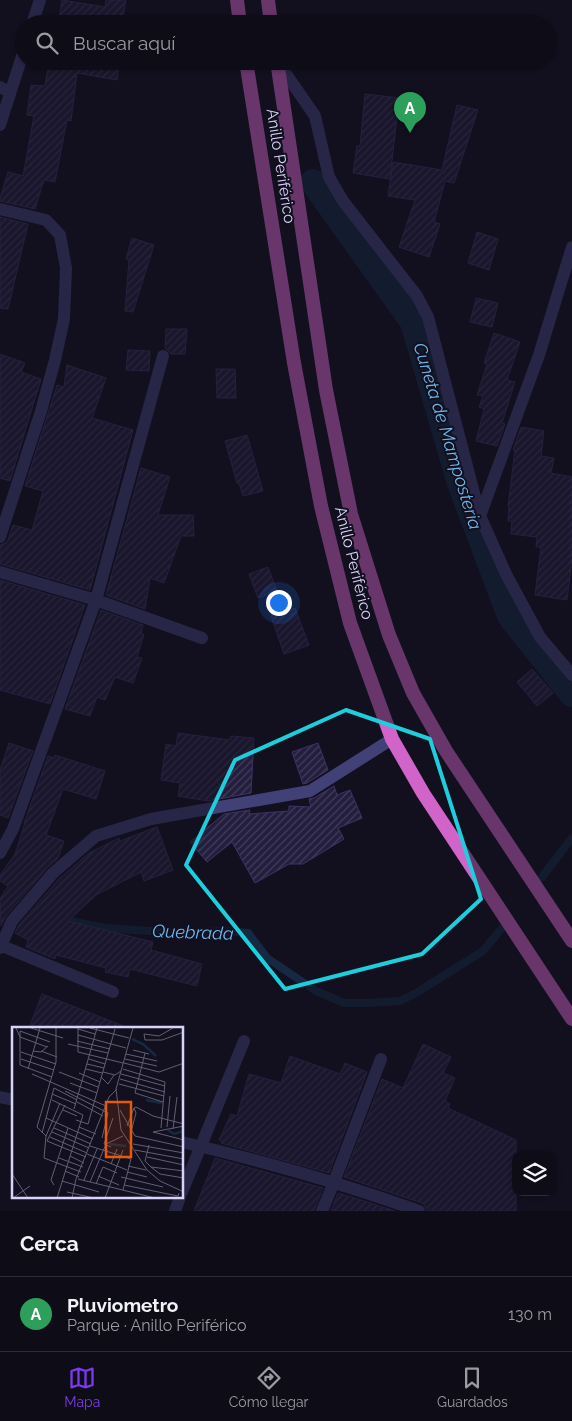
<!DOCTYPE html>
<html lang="es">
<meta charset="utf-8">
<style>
body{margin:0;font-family:Raleway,sans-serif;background:#171520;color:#f1f3f6}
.controls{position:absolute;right:15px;bottom:15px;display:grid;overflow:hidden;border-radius:10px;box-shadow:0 1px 4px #0004}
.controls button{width:45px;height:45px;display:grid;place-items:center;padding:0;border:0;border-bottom:1px solid #2e2c36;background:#0e0c17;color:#f1f3f6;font:25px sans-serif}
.you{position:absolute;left:278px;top:602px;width:18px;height:18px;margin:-12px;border:4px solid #fff;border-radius:50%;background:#1a73e8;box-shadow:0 0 0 8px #1a73e833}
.badge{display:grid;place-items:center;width:32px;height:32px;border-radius:50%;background:#7c3aed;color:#fff;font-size:16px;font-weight:700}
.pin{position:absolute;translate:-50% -41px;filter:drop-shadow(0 1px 2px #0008)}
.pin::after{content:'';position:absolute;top:26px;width:18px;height:15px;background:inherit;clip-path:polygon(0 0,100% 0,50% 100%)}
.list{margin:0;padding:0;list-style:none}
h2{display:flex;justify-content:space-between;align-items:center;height:65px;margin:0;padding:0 20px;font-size:21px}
h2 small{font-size:16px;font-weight:400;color:#9b9ba1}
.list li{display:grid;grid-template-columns:32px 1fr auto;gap:15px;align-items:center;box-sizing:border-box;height:75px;padding:0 20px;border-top:1px solid #2e2c36}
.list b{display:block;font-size:19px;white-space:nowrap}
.list p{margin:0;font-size:16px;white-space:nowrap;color:#9b9ba1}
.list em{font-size:16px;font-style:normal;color:#9b9ba1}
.icon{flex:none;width:28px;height:28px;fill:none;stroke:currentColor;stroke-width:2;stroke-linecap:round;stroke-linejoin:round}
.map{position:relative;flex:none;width:572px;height:1211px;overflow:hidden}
.search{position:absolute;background:#0e0c17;box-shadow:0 1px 4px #0004;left:15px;right:15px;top:15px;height:55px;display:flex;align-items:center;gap:12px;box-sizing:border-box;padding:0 18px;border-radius:28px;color:#9b9ba1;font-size:19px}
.sheet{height:140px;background:#0e0c17}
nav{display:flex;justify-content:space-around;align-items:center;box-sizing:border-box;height:70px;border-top:1px solid #2e2c36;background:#0e0c17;font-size:14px;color:#9b9ba1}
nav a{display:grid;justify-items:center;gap:2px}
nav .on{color:#7c3aed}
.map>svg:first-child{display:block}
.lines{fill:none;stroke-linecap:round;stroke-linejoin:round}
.stream{stroke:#162943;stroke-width:8}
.canal{stroke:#162943;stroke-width:26}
.building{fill:url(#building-hatch);stroke:#3c3367}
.minor{stroke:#414178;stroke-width:12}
.tertiary{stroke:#414178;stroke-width:12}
.trunk{stroke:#d064c8;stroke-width:14}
.marked{fill:none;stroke:#1ecedb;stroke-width:4;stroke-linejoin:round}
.labels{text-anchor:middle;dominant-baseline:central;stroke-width:4;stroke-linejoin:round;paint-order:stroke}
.street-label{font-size:16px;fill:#d7d4f9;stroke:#12101f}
.water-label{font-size:18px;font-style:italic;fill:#6fb6ec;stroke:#12101f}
.inset-river{fill:none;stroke:#162943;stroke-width:2.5}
.inset-road{fill:none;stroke:#615e76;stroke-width:1}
.view{fill:#e8590c;fill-opacity:0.15;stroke:#e8590c;stroke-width:2.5}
.inset-edge{fill:none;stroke:#d7d4f9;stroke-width:2.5}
</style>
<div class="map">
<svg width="572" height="1211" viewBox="0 0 572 1211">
<defs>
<pattern id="building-hatch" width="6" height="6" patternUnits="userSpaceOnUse" patternTransform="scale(1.25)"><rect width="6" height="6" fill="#241e3e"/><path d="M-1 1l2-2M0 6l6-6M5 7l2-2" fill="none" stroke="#433e5b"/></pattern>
</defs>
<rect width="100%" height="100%" fill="#12101f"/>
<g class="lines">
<!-- stream -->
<path class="stream" d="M542,877L572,838
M61,920H66L105,928L178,933L222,931L248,933L267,958L316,991L344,1003H368L400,1001L416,993L483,951L502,928"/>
<!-- canal -->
<path class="canal" d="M313,182L413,322L460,483L510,616L572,694"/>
</g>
<!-- building -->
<path class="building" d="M62,0L105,7L106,0H126L122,22H126V24H58Z
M49,61H120L117,80L77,73L71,121L67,120L55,182L44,180L35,209L0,201V198L8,172L23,176L34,116L27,115L31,85L45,86Z
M365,94L399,98L390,179L353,173L357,146H360Z
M457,105L478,110L454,183L445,181L434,222L440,224L429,257L399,247L415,200L388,196L393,162L442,170Z
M0,217L28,224L8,309L0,308Z
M477,232L498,239L489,270L468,263Z
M132,238L154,245L133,312L125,311L129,260L126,259Z
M476,298L498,303L492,327L470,322Z
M166,329H187L185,354H171L165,348Z
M494,333L520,342L507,380L515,382L502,423L505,424L497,446L476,441L484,409L479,407L483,396L477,395L487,364L484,363Z
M128,350L150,351L149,371L126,370Z
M0,354L25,363L21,372L41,379L10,481L0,478Z
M67,365L106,378L92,418L133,430L90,590L0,564V545L5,543L8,540L13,525L32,530L43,491L25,486L57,385L64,387Z
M216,369H235L236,398H217Z
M521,427L544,431L541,456L554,458L551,473L572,477V559L567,600L535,595L541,547H536L537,537L511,534L512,521H508L509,507L508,506L515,450H513Z
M247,435L263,491L243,496L239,483H237L225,441Z
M141,468L170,477L158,515H193L194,536H181L164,583L150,578L145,609L106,595Z
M268,567L277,591L258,598L249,574Z
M0,580L85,605L50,704L0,690Z
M295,608L309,645L284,654L271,616Z
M101,610L143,625L141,634H144L137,657L142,658L133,683L115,677L105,700L97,697L90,716L65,709Z
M532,669L553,693L537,706L517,682Z
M178,733L230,740L231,736L254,738L251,793L208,801L178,796L180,783L161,780L166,744L176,746Z
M9,743L33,751L8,818L0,815V770Z
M318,743L328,770L307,783L303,784L292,752Z
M55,755L105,771L96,799L63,789L46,835L64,841L58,858L47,868L6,916L1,926L0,899L8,886L0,881V875L15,854L25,823H24L48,756L54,758Z
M334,786L337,795L350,790L362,818L338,828L344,839L303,864H289L255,883L232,842L207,862L190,842L224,814L250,810L249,814L289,811V806L311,807L309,799L314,798Z
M157,827L173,870L144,881L141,872L96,895L68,921L153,942L151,950L202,964L197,986L130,969L128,977L105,972L106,968L56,955L55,959L26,947L28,940L15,933L19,925L59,879L89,853L119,838L120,841Z
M42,994L126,1027L125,1028H29Z
M423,1044L451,1057L443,1073L455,1078L445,1101L450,1104L448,1108L516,1140V1211H427L425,1206L422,1203L344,1177L382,1079L403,1088Z
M290,1056L340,1074L345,1063L367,1072L329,1173L221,1143L222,1141L219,1140L231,1114L237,1116L249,1074L281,1083Z
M215,1158L323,1188L314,1211H194Z
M338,1193L358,1199L395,1211H331Z"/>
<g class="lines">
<!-- minor -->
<path class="minor" d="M277,61L315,116L329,177L343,201L417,296L428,317L480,516L506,574L540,637L572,675
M0,87L10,92
M0,209L46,220L60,235L66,268L64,319L55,360L41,411L0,537
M480,516L539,355L572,247
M0,572L96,600L202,638
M0,853L13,829L96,600L163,356
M0,945L113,992
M0,948L12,921L53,873L96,836L151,819L310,791L392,739
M0,1097L14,1100
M182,1142C263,1161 342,1183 419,1211
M182,1192L244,1041
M175,1211L180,1197
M322,1211L334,1182L381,1059"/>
<!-- tertiary -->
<path class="tertiary" d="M32,24L40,0
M0,125L24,50"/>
<!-- trunk -->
<path class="trunk" d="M237,0L240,24
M268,0L271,24
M246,61L294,363L321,506L350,623L392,739L423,793L572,1019
M277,61L326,390L351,514L389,635L413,693L446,751L572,941"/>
</g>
<!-- marked area -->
<path d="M0 0H572V1211H0ZM346,710L430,739L481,899L422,954L285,989L186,865L235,760Z" fill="#12101f" fill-opacity=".55" fill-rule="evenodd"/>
<path class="marked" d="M346,710L430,739L481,899L422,954L285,989L186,865L235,760Z"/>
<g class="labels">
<!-- street labels -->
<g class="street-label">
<text transform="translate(281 166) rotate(81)">Anillo Periférico</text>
<text transform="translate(354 563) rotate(76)">Anillo Periférico</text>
</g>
<!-- water labels -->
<g class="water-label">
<text transform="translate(448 436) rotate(73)">Cuneta de Mamposteria</text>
<text transform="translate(193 932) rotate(2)">Quebrada</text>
</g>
</g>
<!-- overview -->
<g transform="translate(12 1027)">
<rect width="171" height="171" fill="#12101f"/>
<path class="inset-river" d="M120,12L131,17L144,29M134,73L150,76M156,103L162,107L172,104M97,117L114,119"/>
<path class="inset-road" d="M4,1L8,10V38L40,50M19,1L51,11M44,1V35L25,100L34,109L32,131L69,145M66,1V25L111,36M78,1L117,11M121,1L104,62L109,103L135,143L148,154L172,165M161,1L147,9L132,7L133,13H150L172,5M66,2L83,7M66,8L114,21M65,14L98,22M56,17L96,26M35,20L8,10V4L38,15M121,23L137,27M21,24L29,25L36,19M29,24L45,30M9,25L44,37M133,26L123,66L151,75M114,27L145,34M9,32L42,43M77,32L93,37M113,32L145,39M112,36L147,45L172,36M75,37L92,41M16,42L28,1M74,42L90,46M111,42L153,55L149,101M47,45L86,60M91,45L103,48L109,44M67,46L88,55M20,47L94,79M109,47L153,59M89,50L96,57L102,48M108,52L153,65M58,56L85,66M107,57L152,69M42,61L65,73M53,64L96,86L90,111M40,67L64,77M40,73L71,88L45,171M65,75L91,89M62,82L85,1M51,83L65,89M108,83L123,109L172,120M34,91L81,112M64,93L76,97L103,2M115,99L122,81M172,99L141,105L172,113M67,100L84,107M155,100L158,69M42,101L79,117M161,102L165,70M40,105L77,121M119,105L124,86L122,81L124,80L141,89L172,97M30,106L42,61M34,109L48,76M38,110L75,126M35,114L74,130M35,114L53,78M121,117L172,126M137,118L133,134L139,140L148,147L172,151M78,119L119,132L111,163M99,120L92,117L101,91M123,123L172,132M75,127L115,143M58,129L72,136M135,130L172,138M47,131L71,140M99,137L105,122M116,139L134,143M139,140L172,144M53,144L67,150M115,145L135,150M0,147L16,171M86,149L107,158M109,150L151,160M66,152L143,171M72,153L85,122M50,154L87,165M78,155L94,117L111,109M84,157L91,140L105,146M42,158L39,153L56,101M112,158L166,169L167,166M55,165L82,171M1,171L18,159M60,171L64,152L97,70L105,62M93,171L111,123"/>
<path class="view" d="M94,75H119V130H94Z"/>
<rect width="171" height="171" class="inset-edge"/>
</g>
</svg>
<div class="controls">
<button><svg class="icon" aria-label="layers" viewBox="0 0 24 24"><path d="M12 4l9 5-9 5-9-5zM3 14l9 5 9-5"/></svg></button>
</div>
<div class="you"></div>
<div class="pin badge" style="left:410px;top:133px;background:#2e9e5b">A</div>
<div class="search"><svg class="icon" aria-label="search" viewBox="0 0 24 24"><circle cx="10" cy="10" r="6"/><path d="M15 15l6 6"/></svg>Buscar aquí</div>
</div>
<section class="sheet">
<h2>Cerca<small></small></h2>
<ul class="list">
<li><span class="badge" style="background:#2e9e5b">A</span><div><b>Pluviometro</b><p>Parque · Anillo Periférico</p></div><em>130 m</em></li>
</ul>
</section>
<nav>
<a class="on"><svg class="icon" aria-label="map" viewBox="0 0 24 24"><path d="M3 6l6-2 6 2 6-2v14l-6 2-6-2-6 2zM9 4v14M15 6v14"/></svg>Mapa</a>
<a><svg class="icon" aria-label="directions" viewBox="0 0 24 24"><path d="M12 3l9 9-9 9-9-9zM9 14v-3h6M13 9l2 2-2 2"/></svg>Cómo llegar</a>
<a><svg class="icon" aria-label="saved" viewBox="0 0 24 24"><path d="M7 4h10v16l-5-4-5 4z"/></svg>Guardados</a>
</nav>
